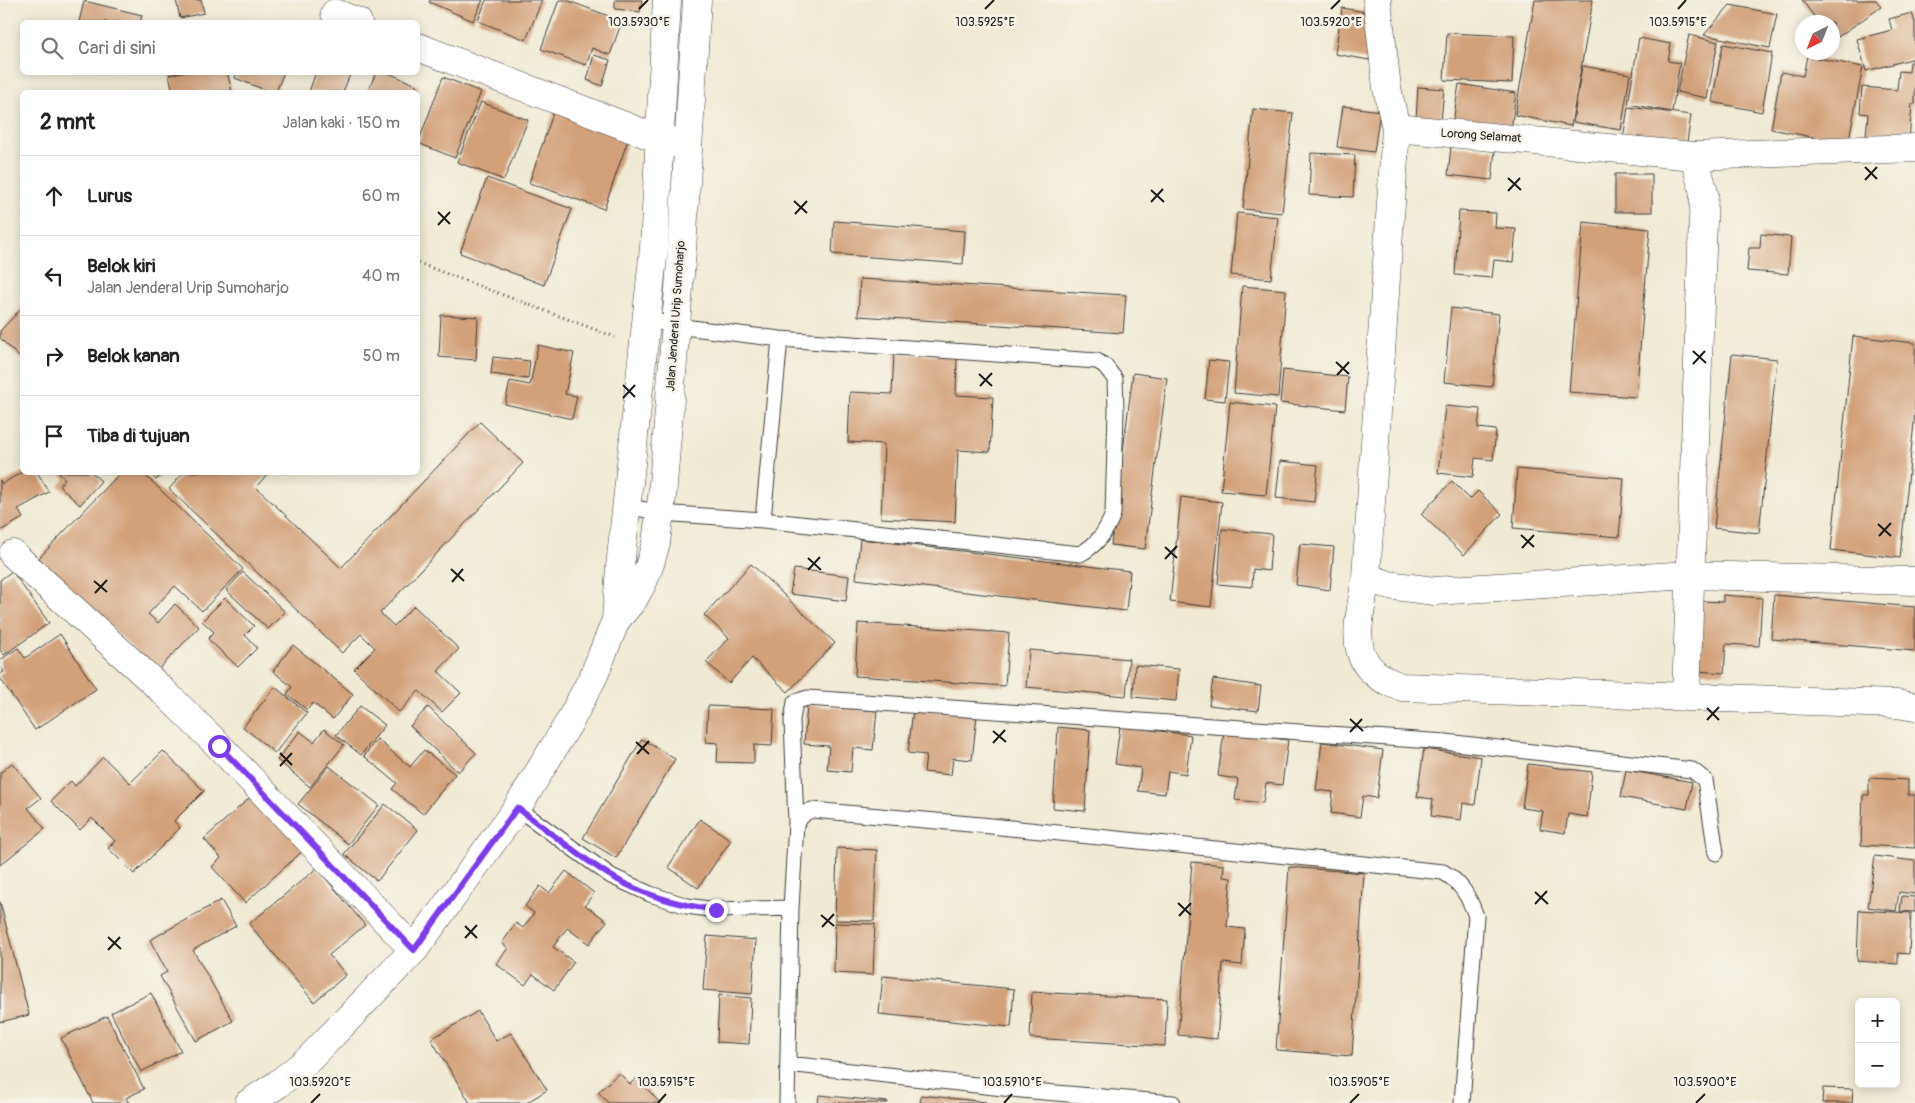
<!DOCTYPE html>
<html lang="id">
<meta charset="utf-8">
<style>
body{margin:0;font-family:Pangolin,sans-serif;background:#f2f2f2;color:#222}
.controls{position:absolute;right:15px;bottom:15px;display:grid;overflow:hidden;border-radius:8px;box-shadow:0 2px 12px #0003}
.controls button{width:45px;height:45px;display:grid;place-items:center;padding:0;border:0;border-bottom:1px solid #e0e0e0;background:#fff;color:#222;font:25px sans-serif}
.compass{position:absolute;left:1795px;top:15px;width:45px;height:45px;border-radius:50%;background:#fff;box-shadow:0 2px 12px #0003;rotate:223deg}
.stop{position:absolute;width:15px;height:15px;margin:-11px;border:4px solid #7c3aed;border-radius:50%;background:#fff}
.stop.end{background:#7c3aed;border-color:#fff;box-shadow:0 1px 5px #0008}
.list{margin:0;padding:0;list-style:none}
h2{display:flex;justify-content:space-between;align-items:center;height:65px;margin:0;padding:0 20px;font-size:21px}
h2 small{font-size:16px;font-weight:400;color:#767676}
.list li{display:grid;grid-template-columns:32px 1fr auto;gap:15px;align-items:center;box-sizing:border-box;height:80px;padding:0 20px;border-top:1px solid #e0e0e0}
.list b{display:block;font-size:19px;white-space:nowrap}
.list p{margin:0;font-size:16px;white-space:nowrap;color:#767676}
.list em{font-size:16px;font-style:normal;color:#767676}
.icon{flex:none;width:28px;height:28px;fill:none;stroke:currentColor;stroke-width:2;stroke-linecap:round;stroke-linejoin:round}
.map{position:relative;flex:none;width:1915px;height:1103px;overflow:hidden}
.search{position:absolute;background:#fff;box-shadow:0 2px 12px #0003;left:20px;top:20px;width:400px;height:55px;display:flex;align-items:center;gap:12px;box-sizing:border-box;padding:0 18px;border-radius:8px;color:#767676;font-size:19px}
.panel{position:absolute;background:#fff;box-shadow:0 2px 12px #0003;left:20px;top:90px;width:400px;height:385px;border-radius:8px}
.map>svg:first-child{display:block}
.building{fill:#d2a079}
.lines{fill:none;stroke-linecap:round;stroke-linejoin:round}
.service-casing{stroke:#3c3b38;stroke-width:17}
.minor-casing{stroke:#3c3b38;stroke-width:29}
.tertiary-casing{stroke:#3c3b38;stroke-width:29}
.path{stroke:#3c3b38;stroke-width:3;stroke-dasharray:1 4;stroke-linecap:butt}
.service{stroke:#fff;stroke-width:15}
.minor{stroke:#fff;stroke-width:28}
.tertiary{stroke:#fff;stroke-width:28}
.route{stroke:#7c3aed;stroke-width:6}
.ticks{fill:none;stroke:#1c1c1c;stroke-width:2}
.labels{text-anchor:middle;dominant-baseline:central;stroke-width:5;stroke-linejoin:round;paint-order:stroke}
.street-label{font-size:12px;fill:#1c1c1c;stroke:#f7f3e8}
.ticks-label{font-size:12px;text-anchor:middle;fill:#1c1c1c;stroke:#f7f3e8;stroke-width:5;stroke-linejoin:round;paint-order:stroke}
</style>
<div class="map">
<svg width="1915" height="1103" viewBox="0 0 1915 1103">
<rect width="100%" height="100%" fill="#f7f3e8"/>
<filter id="ink" filterUnits="userSpaceOnUse"><feTurbulence type="fractalNoise" baseFrequency=".02" numOctaves="2"/><feDisplacementMap in="SourceGraphic" scale="10" xChannelSelector="R" yChannelSelector="G"/><feConvolveMatrix kernelMatrix="1 2 1 2 8 2 1 2 1" color-interpolation-filters="sRGB"/></filter>
<filter id="wash" filterUnits="userSpaceOnUse"><feTurbulence type="fractalNoise" baseFrequency=".0096" numOctaves="4" result="noise"/><feDisplacementMap in="SourceGraphic" scale="20" xChannelSelector="R" yChannelSelector="G"/><feGaussianBlur stdDeviation="1.12" result="paint"/><feColorMatrix in="noise" values="0 0 0 0 0 0 0 0 0 0 0 0 0 0 0 0 0 1.4 0 .05"/><feComposite in="paint" operator="in"/></filter>
<g filter="url(#wash)">
<rect width="100%" height="100%" fill="#f0ead4"/>
<g id="blocks">
<!-- building -->
<path class="building" d="M176,0H201L204,13L180,18Z
M430,0H483L473,21L429,2Z
M486,0H542L526,40L478,21Z
M559,0H566L622,21L610,55L592,48L586,65L541,49Z
M615,0H642L640,12L615,9Z
M1535,0H1593L1571,126L1515,115Z
M1802,0H1876L1881,7L1832,41V22H1818Z
M84,1L142,15L140,22H79Z
M1730,5L1777,14L1770,48L1704,35Z
M1342,8L1377,14L1369,60L1335,54Z
M1912,13L1915,23V58L1866,71L1857,39L1892,30L1889,19Z
M1447,33L1514,36L1512,83L1444,80Z
M1689,35L1718,42L1707,98L1677,92Z
M1639,38L1671,44L1668,61L1680,63L1672,112L1628,104Z
M1723,44L1772,53L1762,112L1712,102Z
M594,55L610,60L602,86L587,80Z
M1807,56L1863,67L1848,144L1771,129L1781,72L1803,76Z
M1910,62H1915V104H1912L1909,140L1866,136L1868,114L1860,113L1862,87L1897,90L1899,71L1909,72Z
M1582,66L1630,74L1621,130L1573,122Z
M181,72H227L232,91L173,92L169,75Z
M237,72H284L276,92H270L235,78Z
M316,72H351L343,92H309Z
M376,72H386L419,86L416,92H368Z
M443,77L481,92L455,158L418,143Z
M1459,84L1516,93L1511,130L1453,122Z
M1418,87L1444,89L1441,121L1416,119Z
M481,102L528,120L504,180L457,162Z
M1343,106L1380,111L1374,152L1337,147Z
M1628,107L1691,115L1686,149L1623,140Z
M555,108L630,134L604,209L529,183Z
M1253,109L1293,113L1282,213L1243,209Z
M1451,146L1495,150L1492,180L1448,175Z
M1311,153L1355,155L1353,197L1309,195Z
M1615,174H1652V212H1615Z
M487,178L572,209L544,285L460,253Z
M1459,211L1496,213L1495,228L1516,229L1513,262L1494,260L1492,278L1455,275Z
M1237,213L1278,217L1271,279L1231,275Z
M834,221L965,231L963,264L832,254Z
M1583,222L1650,229L1636,397L1569,392Z
M1761,234L1791,237L1788,274L1747,271L1749,248H1760Z
M860,279L1126,295L1123,333L858,316Z
M1242,286L1286,290L1278,397L1234,393Z
M22,308V360L0,338V331Z
M1451,308L1499,314L1492,387L1444,382Z
M441,315L478,317L476,360L439,357Z
M1853,336L1915,343V413L1900,558L1831,550Z
M538,345L574,353L565,394L577,396L572,419L505,404L510,381L530,385Z
M894,353L957,357L956,395L993,397L990,452L958,450L955,522L881,518L884,444L848,442L850,392L892,394Z
M1732,354L1777,359L1759,533L1714,528Z
M493,357L530,361L528,379L491,374Z
M1209,360L1229,362L1225,401L1205,399Z
M1283,370L1348,377L1345,410L1280,403Z
M1133,373L1167,378L1145,549L1111,545Z
M1230,402L1275,407L1266,495L1221,491Z
M1445,406L1480,409L1478,428L1496,430L1493,460L1475,458L1473,477L1438,473Z
M480,422L523,463L380,613L394,626L414,606L459,649L438,671L461,693L442,712L419,691L399,712L354,669L375,648L361,634L342,653L169,489L184,472H269L256,487L341,568Z
M1280,461L1318,465L1314,502L1276,498Z
M1517,469L1624,478L1619,537L1513,528Z
M22,472H37L49,492L18,509L23,518L0,531V480L2,484Z
M58,472H91L101,481L80,505L59,486L65,479Z
M121,472H142L243,569L202,611L175,586L148,614L158,623L175,604L199,627L157,671L39,558Z
M148,472H164L156,480Z
M1452,481L1470,499L1478,491L1502,514L1464,555L1421,514Z
M1181,497L1222,502L1211,607L1170,602Z
M1222,529L1272,534L1269,571L1253,569L1252,587L1218,584Z
M860,539L1130,571L1126,611L856,579Z
M1300,544L1334,547L1330,590L1296,585Z
M751,564L835,643L788,692L752,658L729,683L706,662L729,638L704,615Z
M794,569L849,576L846,601L790,594Z
M12,571L49,623L4,655L0,650V580Z
M243,572L285,612L268,629L226,590Z
M1723,595L1762,598L1759,646L1726,644L1724,673L1697,671L1702,601L1723,602Z
M1774,595L1915,607V651L1771,639Z
M225,598L254,626L245,635L257,648L238,667L208,639L214,632L202,621Z
M858,623L1009,633L1005,686L855,676Z
M60,634L96,689L35,730L0,678V674L4,672L0,666V660L18,648L25,658Z
M293,645L353,694L333,719L313,703L307,710L287,694L292,687L273,671Z
M1029,650L1129,659L1126,696L1026,687Z
M1135,665L1179,669L1176,701L1133,697Z
M1213,679L1261,686L1258,711L1209,705Z
M275,687L307,713L275,753L243,727Z
M807,705L877,711L873,750L853,748L851,772L827,770L829,746L804,744Z
M360,706L385,725L361,755L336,735Z
M708,706L774,709L772,746L754,745V763L717,762L718,743L706,742Z
M428,707L476,753L458,772L410,726Z
M913,709L977,715L972,760L953,758L951,775L924,772L926,755L908,753Z
M1120,726L1191,735L1186,774L1168,771L1165,794L1138,791L1141,768L1115,764Z
M1058,727L1090,730L1085,811L1053,808Z
M324,729L344,745L310,787L277,760L300,731L314,742Z
M1224,732L1288,740L1282,785L1266,783L1263,803L1235,800L1238,779L1218,776Z
M377,739L410,767L424,750L455,774L423,814L392,789L397,783L364,756Z
M642,739L675,759L616,858L583,838Z
M1322,742L1383,750L1377,798L1363,796L1360,817L1331,813L1333,792L1316,790Z
M1424,749L1481,757L1475,805L1463,803L1461,820L1431,816L1433,799L1417,797Z
M163,751L204,791L174,821L180,828L134,874L108,848L115,841L92,818L80,830L51,801L71,781L75,786L103,757L130,783Z
M12,763L41,798L28,808L45,829L0,865V773Z
M1528,764L1592,772L1587,817L1568,814L1565,833L1540,829L1543,811L1522,808Z
M329,766L379,805L348,844L298,804Z
M1626,770L1692,782L1687,809L1621,797Z
M1869,778L1908,780V795H1915V848L1861,845L1863,795H1869Z
M255,793L306,848L245,903L212,867L221,858L204,839Z
M385,804L418,830L377,881L344,854Z
M700,819L731,840L698,888L668,867Z
M837,848L877,850L874,921L835,920Z
M1875,856L1915,861V894L1899,892L1896,911L1868,907Z
M1192,862L1224,865L1223,877L1231,878L1227,927L1245,929L1242,965L1223,963L1217,1039L1178,1035Z
M1289,867L1364,873L1352,1056L1276,1050Z
M317,868L365,925L329,955L346,975L314,1002L249,924Z
M566,871L594,893L585,905L607,921L589,944L567,928L553,947L574,962L554,990L533,974L525,985L496,964L508,948L502,943L516,923L523,928L534,913L525,906L540,886L549,893Z
M1902,896L1915,897V912L1900,911Z
M221,900L236,926L193,950L233,1021L196,1041L160,976L167,972L150,940Z
M0,902L29,1015L0,1022Z
M1859,910L1911,913L1909,954L1898,953V964L1857,961Z
M835,923L875,924L873,975L834,973Z
M707,936L756,940L752,994L703,990Z
M883,976L1014,989L1011,1027L879,1014Z
M1032,992L1167,999L1165,1046L1030,1038Z
M151,993L181,1051L141,1072L111,1013Z
M719,995L751,998L749,1044L717,1042Z
M478,1011L496,1041L511,1033L547,1090L526,1103H470L431,1039Z
M107,1016L144,1089L126,1098L129,1103H93L61,1038Z
M619,1073L630,1084L637,1078L660,1103H608L598,1092Z
M1823,1088L1853,1089L1852,1103H1822Z
M819,1095L888,1102V1103H818Z
M921,1095L986,1102V1103H920Z"/>
</g>
</g>
<g filter="url(#ink)">
<use href="#blocks" fill-opacity="0" stroke="#3c3b38" stroke-width="1"/>
<g class="lines">
<!-- service casing -->
<g class="service-casing">
<path id="service" d="M627,506L660,513L763,520L1080,554C1097,545 1106,532 1113,514L1116,410L1115,379L1105,366L1097,361L780,339L676,326L647,319
M763,520L780,339
M517,808L611,876L650,894L687,906L716,910L791,908L796,823L805,813L812,810L981,825L1443,872C1461,882 1469,897 1476,916L1462,1103
M796,823L792,720L795,702L807,698L1446,742L1692,770L1705,780L1716,853
M788,1064L1021,1090L1173,1103
M787,1103L791,908"/>
</g>
<!-- minor casing -->
<g class="minor-casing">
<path id="minor" d="M1377,0L1387,88L1396,128L1694,156L1915,148
M335,13L358,22
M418,47L659,139L681,144
M1396,128L1366,577L1388,585L1434,591L1690,575L1915,581
M13,554L163,691L219,746L414,950
M1366,577C1359,626 1342,668 1402,687L1897,704L1915,707
M1686,697L1704,193L1694,156"/>
</g>
<!-- tertiary casing -->
<g class="tertiary-casing">
<path id="tertiary" d="M616,620L620,567L654,248L667,0
M249,1103L278,1084L309,1059L414,950L517,808L570,721L594,675L616,620L633,600L643,582L650,564L656,543L662,497L682,250L697,0"/>
</g>
<!-- path -->
<path class="path" d="M418,263L615,337"/>
<!-- service -->
<use href="#service" class="service"/>
<!-- minor -->
<use href="#minor" class="minor"/>
<!-- tertiary -->
<use href="#tertiary" class="tertiary"/>
</g>
</g>
<g class="lines" filter="url(#ink)">
<!-- route -->
<path class="route" d="M219,746L414,950L517,808C548,830 578,856 611,876C642,895 679,905 716,910"/>
</g>
<!-- ticks -->
<path class="ticks" d="M639,9L648,0M985,9L994,0M1331,9L1340,0M1678,9L1686,0M1865,167L1877,179M1508,178L1521,190M1865,180L1877,167M1151,190L1164,202M1508,191L1520,178M794,201L807,213M1151,202L1163,189M438,212L450,224M795,214L807,201M438,225L450,212M1693,351L1706,363M1336,362L1349,374M1693,364L1705,351M979,374L992,386M1337,375L1349,362M623,385L635,397M980,386L992,373M623,398L635,385M1878,524L1891,536M1521,535L1534,547M1879,536L1891,523M1165,547L1177,558M1522,548L1534,535M808,558L821,570M1165,559L1177,546M451,569L464,581M808,570L820,557M94,581L107,592M452,582L463,569M95,593L107,580M1707,708L1719,720M1350,719L1363,731M1707,720L1719,707M993,731L1006,742M1350,732L1362,719M636,742L649,754M993,743L1005,730M280,753L292,765M637,754L649,741M280,766L292,753M1535,892L1548,904M1178,903L1191,915M1535,904L1547,891M821,915L834,926M1179,916L1191,903M465,926L477,938M822,927L834,914M108,937L121,949M465,938L477,925M108,950L120,937M311,1103L320,1094M658,1103L666,1094M1004,1103L1012,1094M1350,1103L1359,1094M1696,1103L1705,1094"/>
<g class="labels">
<!-- street labels -->
<g class="street-label">
<text transform="translate(1481 136) rotate(4)">Lorong Selamat</text>
<text transform="translate(676 316) rotate(-86)">Jalan Jenderal Urip Sumoharjo</text>
</g>
</g>
<g class="ticks-label">
<text x="639" y="26">103.5930°E</text>
<text x="985" y="26">103.5925°E</text>
<text x="1331" y="26">103.5920°E</text>
<text x="1678" y="26">103.5915°E</text>
<text x="320" y="1086">103.5920°E</text>
<text x="666" y="1086">103.5915°E</text>
<text x="1012" y="1086">103.5910°E</text>
<text x="1359" y="1086">103.5905°E</text>
<text x="1705" y="1086">103.5900°E</text>
</g>
</svg>
<div class="controls">
<button>+</button>
<button>−</button>
</div>
<svg class="compass" viewBox="-18 -18 36 36"><path d="M0-13l5 13h-10z" fill="#e53935"/><path d="M0 13l5-13h-10z" fill="#767676"/></svg>
<div class="stop" style="left:219px;top:746px"></div>
<div class="stop end" style="left:716px;top:910px"></div>
<div class="search"><svg class="icon" aria-label="search" viewBox="0 0 24 24"><circle cx="10" cy="10" r="6"/><path d="M15 15l6 6"/></svg>Cari di sini</div>
<section class="panel">
<h2>2 mnt<small>Jalan kaki · 150 m</small></h2>
<ul class="list">
<li><svg class="icon" aria-label="ahead" viewBox="0 0 24 24"><path d="M12 20V5M6 11l6-6 6 6"/></svg><div><b>Lurus</b></div><em>60 m</em></li>
<li><svg class="icon" aria-label="left" viewBox="0 0 24 24"><path d="M17 20v-9H6M10 6l-5 5 5 5"/></svg><div><b>Belok kiri</b><p>Jalan Jenderal Urip Sumoharjo</p></div><em>40 m</em></li>
<li><svg class="icon" aria-label="right" viewBox="0 0 24 24"><path d="M7 20v-9h11M14 6l5 5-5 5"/></svg><div><b>Belok kanan</b></div><em>50 m</em></li>
<li><svg class="icon" aria-label="arrive" viewBox="0 0 24 24"><path d="M6 21V4h12l-3 4 3 4H6"/></svg><div><b>Tiba di tujuan</b></div></li>
</ul>
</section>
</div>
